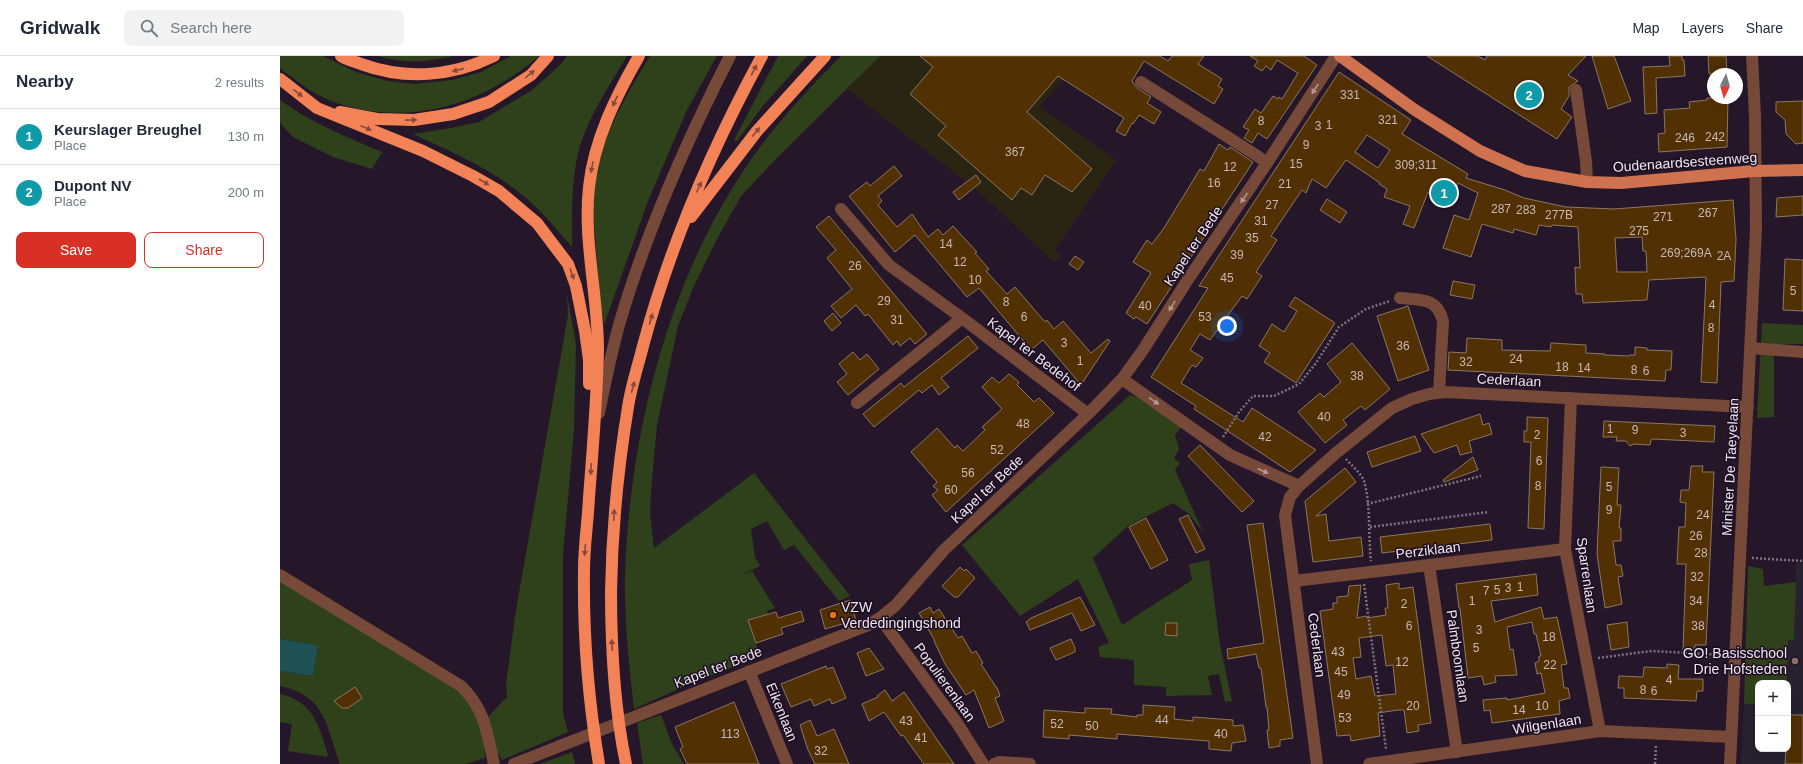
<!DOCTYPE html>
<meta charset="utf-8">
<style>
body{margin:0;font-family:Arial,sans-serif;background:#f2f2f3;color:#1f2937}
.controls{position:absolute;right:12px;bottom:12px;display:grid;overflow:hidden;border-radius:8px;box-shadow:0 4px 16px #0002}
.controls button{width:36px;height:36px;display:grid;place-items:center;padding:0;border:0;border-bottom:1px solid #e0e1e3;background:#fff;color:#1f2937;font:20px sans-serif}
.compass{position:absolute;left:1427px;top:12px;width:36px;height:36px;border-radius:50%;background:#fff;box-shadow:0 4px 16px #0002;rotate:185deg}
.you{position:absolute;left:947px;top:270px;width:14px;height:14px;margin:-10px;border:3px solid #fff;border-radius:50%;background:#1a73e8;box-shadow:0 0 0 6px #1a73e833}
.badge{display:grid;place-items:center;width:26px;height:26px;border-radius:50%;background:#d93025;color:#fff;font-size:13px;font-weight:700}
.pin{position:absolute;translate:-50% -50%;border:2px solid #fff;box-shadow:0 1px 4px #0006}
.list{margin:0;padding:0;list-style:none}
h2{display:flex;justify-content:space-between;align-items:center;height:52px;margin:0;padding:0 16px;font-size:17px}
h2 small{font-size:13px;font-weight:400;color:#747a83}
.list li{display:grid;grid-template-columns:26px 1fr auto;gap:12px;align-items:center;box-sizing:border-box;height:56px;padding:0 16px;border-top:1px solid #e0e1e3}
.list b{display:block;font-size:15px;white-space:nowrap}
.list p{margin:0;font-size:13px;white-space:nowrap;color:#747a83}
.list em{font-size:13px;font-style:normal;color:#747a83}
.actions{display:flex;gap:8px;padding:12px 16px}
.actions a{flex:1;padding:9px 0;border:1px solid #d93025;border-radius:8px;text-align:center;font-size:14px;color:#d93025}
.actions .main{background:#d93025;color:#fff}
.icon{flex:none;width:22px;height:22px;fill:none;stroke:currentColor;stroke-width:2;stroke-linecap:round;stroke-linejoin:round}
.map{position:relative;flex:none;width:1523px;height:708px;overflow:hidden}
header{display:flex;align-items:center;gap:24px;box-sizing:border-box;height:56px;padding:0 20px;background:#fff;border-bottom:1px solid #e0e1e3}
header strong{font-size:19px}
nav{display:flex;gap:22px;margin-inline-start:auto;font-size:14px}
.search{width:280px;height:36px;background:#f2f2f3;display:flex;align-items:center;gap:10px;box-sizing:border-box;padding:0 14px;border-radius:8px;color:#747a83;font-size:15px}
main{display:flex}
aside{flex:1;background:#fff}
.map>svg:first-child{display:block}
.industrial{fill:#2a2413}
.education{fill:#282130}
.green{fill:#2f411a}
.water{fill:#1e5254}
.building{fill:#513004;stroke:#8c7763;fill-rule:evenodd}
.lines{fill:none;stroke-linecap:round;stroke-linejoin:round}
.path{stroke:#7e7282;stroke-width:2.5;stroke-dasharray:2 2;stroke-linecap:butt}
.minor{stroke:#774938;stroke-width:12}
.major{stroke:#d0724f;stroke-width:12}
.highway{stroke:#f38257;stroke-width:12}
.oneway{fill:#88483c}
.oneway2{fill:#b39895}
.food-dot{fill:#e8710a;stroke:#1c0e20;stroke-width:1.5}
.education-dot{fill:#8d6e63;stroke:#1c0e20;stroke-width:1.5}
.labels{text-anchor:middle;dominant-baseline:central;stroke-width:3;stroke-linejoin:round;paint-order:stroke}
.number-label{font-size:12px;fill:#c8b8b6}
.street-label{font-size:14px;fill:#efe6f2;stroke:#1c0e20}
.poi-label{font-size:14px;fill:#efe6f2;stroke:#1c0e20;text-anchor:start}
</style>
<header>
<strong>Gridwalk</strong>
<div class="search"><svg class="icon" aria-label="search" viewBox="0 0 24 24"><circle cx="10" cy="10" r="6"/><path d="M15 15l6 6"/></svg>Search here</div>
<nav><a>Map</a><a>Layers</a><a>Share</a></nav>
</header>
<main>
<aside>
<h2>Nearby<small>2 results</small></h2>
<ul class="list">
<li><span class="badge" style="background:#0f9aa8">1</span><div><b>Keurslager Breughel</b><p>Place</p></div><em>130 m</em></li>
<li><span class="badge" style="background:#0f9aa8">2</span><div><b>Dupont NV</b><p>Place</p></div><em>200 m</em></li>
</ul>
<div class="actions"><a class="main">Save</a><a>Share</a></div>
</aside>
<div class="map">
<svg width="1523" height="708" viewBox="0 0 1523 708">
<rect width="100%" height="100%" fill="#251729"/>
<!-- industrial -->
<path class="industrial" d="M600,0H803L760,51L836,104L775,194L780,200L774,206L699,136L567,33Z"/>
<!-- education -->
<path class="education" d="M1516,507H1523V708H1461L1464,648H1478V693H1508V583H1514Z"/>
<!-- green -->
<path class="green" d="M0,0H43L76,16L108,25L133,28L172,24L201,16L231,0H259C205,47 134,70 63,49C39,43 19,27 0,12Z
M97,0H174C144,6 128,8 97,0Z
M287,0H347C328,32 305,65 297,102C291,131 292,161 292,191C281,179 272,167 261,156C226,119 178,99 133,78L171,72L199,66L252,34L279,10Z
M370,0H437L407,54L368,145L324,269C320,239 317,209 315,178C314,167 311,154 312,142C317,89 343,44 370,0Z
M498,0H527L482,51L457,85L454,84Z
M561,0H600L497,102L461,140L436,185L413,232L398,270L377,369L371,435L370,457L374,492L474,417L570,540L559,545L514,489L504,494L487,465L471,473L475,501L480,510L460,519L472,515L495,552L487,555L488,558L468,564L480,600L405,630L354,653C349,608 344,563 345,517C350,381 386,232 462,117C489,75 525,36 561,0Z
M0,44C31,67 67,81 102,96L92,113L53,101L13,81L0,67Z
M287,238L296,288L294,373L283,499V657L288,676L222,704L214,691L208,661L227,641L226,629L235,560L288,259Z
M1482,267L1523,269V288H1494V361L1477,362Z
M850,339L860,342L901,371L895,379L899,393L894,402L900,407L895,414L923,476L909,458L893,447L848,470L813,502L842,569L912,524L909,508L929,504L940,589L952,645L945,646L939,618L928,620L932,639L886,640V631L854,629V604L820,601L818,591L829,587L798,523L740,560L682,489Z
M1468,510L1483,513L1484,530L1516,526L1514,584H1508L1507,627H1478V648H1464Z
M0,523L166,625C172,631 181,637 187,644C199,660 205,682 205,702L186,708H60C46,669 46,640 0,630V615L33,620L38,589L0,583Z
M0,638C33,645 39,670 48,699L47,701L8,695L12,668L0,666Z
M381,659L392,688L404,708H363L357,667Z
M292,696L295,708H260Z"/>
<!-- water -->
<path class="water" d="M0,583L38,589L33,620L0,615Z"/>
<!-- building -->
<path class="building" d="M640,0H880L888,5L892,0H924L918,8L942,23L938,30L943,33L934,48L864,5L852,25L857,32L871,41L867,47L881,56L874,68L859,59L853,68L852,67L845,80L836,75L844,62L778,20L747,56L812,113L792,136L765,119L752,139L741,132L732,144L658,79L666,70L630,38L653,11Z
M970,0H1024L1037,9L987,83L978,77L972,87L964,82L969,74L963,71L975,53L981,57L993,40L998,43L999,41L1002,43L1018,17L997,4L991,14L986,10L982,15L974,10L978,5Z
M1147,0H1198L1205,4L1207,0H1306L1288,19L1298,25L1289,31V40L1281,53L1292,61L1277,83Z
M1312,0H1334L1351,45L1328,53Z
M1389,0H1402V4H1404L1405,20L1376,22L1377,57L1365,58L1363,11L1390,10Z
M1428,0H1446L1447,18H1429Z
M1059,16L1131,64L1122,78L1188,118L1186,122L1225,134L1244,142L1286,151L1334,153L1453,144L1456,183L1454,225L1441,226L1437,327L1421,326L1426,221L1369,224L1367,244L1303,247L1302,238H1296L1295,211L1300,212L1298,171L1272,169L1271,171L1259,169L1256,179L1234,173L1233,177L1202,168L1191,201L1163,192L1174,159L1189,164L1198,137L1178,127L1168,147L1148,136L1134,172L1123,168L1130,150L1104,141L1107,133L1099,128L1100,127L1066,104L1046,132L1032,123L1026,137L1022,134L991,180L997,184L976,216L982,220L967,243L962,240L930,284L920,278L910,294L923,302L916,311L912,309L901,327L963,366L972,352L1036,394L1010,416L914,353L916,350L871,321L928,232L919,230ZM1087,79L1110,94L1098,112L1075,96ZM1362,181L1363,195H1366L1367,216H1337L1335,182Z
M1427,42H1448L1447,91L1379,96L1378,78L1385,77L1384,54L1410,52L1409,46L1427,44Z
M1523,45V87L1516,88L1506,78L1505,64L1496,56V46Z
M939,88L948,94L950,91L973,106L867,268L856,261L854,263L846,257L871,217L853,206L867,184L872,188L884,172L920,113L924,115Z
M614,110L622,120L598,140L602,145L598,149L617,171L632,158L648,181L658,173L663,179L673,170L697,196L695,197L709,213L706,215L727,238L735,231L765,266L767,264L774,273L783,265L811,297L828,283L830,285L801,329L763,284L751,294L699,232L687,241L635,179L615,196L569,140L587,126L590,130Z
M696,119L701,126L679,144L673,136Z
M1523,140V159L1496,161L1497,142Z
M1047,143L1067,156L1060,167L1040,154Z
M549,160L647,278L635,288L630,282L620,290L617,285L613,289L588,258L585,260L576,249L561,262L551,250L572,233L547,202L556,194L536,171Z
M795,200L804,206L798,214L789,208Z
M1505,203L1523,204V255L1503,254Z
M1173,225L1195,229L1192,243L1170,239Z
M1015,241L1055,267L1016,327L984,306L990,297L979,290L992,268L1004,276L1017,255L1009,250Z
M1128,250L1149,314L1118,325L1097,260Z
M553,257L561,267L552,275L544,265Z
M688,280L698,292L661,322L669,331L659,339L652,329L642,337L639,334L594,371L583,358L621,327L624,331Z
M1187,282L1222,284V294L1270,295L1271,287L1306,289V297L1325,298V299L1349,300L1350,299H1355V291L1367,292V294L1392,295L1391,314H1386L1385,325L1168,314L1169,296L1186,297Z
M1072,287L1110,333L1085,354L1081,350L1063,364L1067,369L1045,387L1018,356L1040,337L1044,341L1061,326L1047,308Z
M573,296L580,304L587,298L599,313L568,339L557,326L567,318L559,308Z
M729,318L739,326L737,329L754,346L759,342L774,357L666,456L652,439L658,434L653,430L657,426L631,396L657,372L675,392L677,389L683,395L705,374L702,371L722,353L702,331L712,321L719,327Z
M1200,358L1203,369L1209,367L1212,378L1189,385L1192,396L1180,399L1177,389L1154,397L1141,378Z
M1247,361L1268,362L1264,473L1248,472L1251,386H1244V375H1247Z
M1324,365L1435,370L1434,386L1373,383L1371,384L1370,389L1354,388L1350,390L1346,385H1336L1337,381H1323Z
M1135,380L1141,395L1092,411L1087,396Z
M920,389L974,445L962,456L908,400Z
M1193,401L1198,414L1164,426L1163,424Z
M1411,410H1423L1422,416H1434L1426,589H1415L1414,594H1403L1406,508H1397L1399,471H1405L1406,447L1400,446L1401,434H1409Z
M1321,411L1339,412L1337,449H1341L1339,472H1341V485H1333L1336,509H1341L1343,520L1338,521L1342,548L1325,552L1317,498Z
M1065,412L1076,426L1036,460L1046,458L1049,485L1081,481L1083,500L1033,506L1025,445Z
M908,459L925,493L916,497L899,463Z
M866,462L888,504L871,513L849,471Z
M983,467L1013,682L1000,684V690L989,692L987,674H989L987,651H986L981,612H979L976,598L948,603L947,593L984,587L967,469Z
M1210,468L1212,484L1102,497L1100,481Z
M680,511L684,515L686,513L695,522L678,541H674L662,530Z
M1256,518L1258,539L1211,545L1215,566L1261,551L1264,563L1277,561L1287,608L1281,609L1284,632H1288L1290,642L1279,645L1280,658L1212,667L1210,654L1204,655L1203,644L1227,642V644L1265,637L1261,617L1257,618L1255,607L1259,605V600H1261L1256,578H1254L1252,566L1227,571L1230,594L1233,593L1237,619L1215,620L1216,626L1204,629L1202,620L1188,622L1180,552H1179L1176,528Z
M1119,527V533L1133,531L1151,667L1138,669L1139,675L1127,677L1124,654H1118L1098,657L1100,680L1071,685L1070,679L1057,680L1040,555L1053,553V547H1057V541L1068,540L1069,530L1081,529L1077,562L1086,560L1087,562L1106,559L1105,552H1108L1106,529ZM1102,579L1106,610L1113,609L1116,638L1095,640L1091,620L1076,623L1073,602L1081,601L1079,582Z
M800,541L815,569L801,575L792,557L750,574L746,566L751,562Z
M570,544L576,564L545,573L540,554Z
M650,551L653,557L659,553L678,582L682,580L692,597L696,595L703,607L701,608L718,634L720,640L715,642L724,665L709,672L694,634L686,639L665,608L654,585H655L639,557Z
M521,555L524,565L501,572L503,578L476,587L468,564L496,556L498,562Z
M1347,566L1349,591L1331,594L1327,569Z
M886,567H897V580L885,579Z
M791,583L795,592V596L776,604L770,592Z
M589,592L604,613L586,620L577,597Z
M1387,608L1399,609L1398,623H1423V635H1417L1416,645L1344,642V632H1338L1339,620L1363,621L1364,611L1387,612Z
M546,610L547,613L553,611L566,642L552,648L550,643L534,650L531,643L511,651L501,628Z
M75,631L82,642L68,652H62L54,645Z
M605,634L612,645L624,636L674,708H644L623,679L621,680L604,656L589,665L582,648L598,641L597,640Z
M454,646L479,708H407L400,693L403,691L395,671Z
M863,649L895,651L894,663L913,665V661L953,664V670L963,669L966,685L952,687L951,695L929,693V685L837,678V683L789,679V683L763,681L764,654L805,657V652L832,653L831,658L857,661V659H863Z
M1508,659H1523V708H1505L1506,693H1508Z
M530,664L537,680L554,673L569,708H535L528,694L520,669Z"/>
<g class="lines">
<!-- path -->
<path class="path" d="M943,381L959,356L973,340H994L1019,328L1036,307L1059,271L1086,253L1110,245
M1066,403C1071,409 1081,417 1084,425C1091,449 1088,480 1091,505
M1087,448L1201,420
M1090,471L1209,456
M1472,502L1523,505
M1084,528L1106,693
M1318,602L1371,595L1444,599
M1375,708L1376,689"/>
<!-- minor -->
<path class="minor" d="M861,26L976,99L987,107
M1296,34L1306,105L1307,126
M561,153L609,209L682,262L808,358
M1120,242C1141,244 1157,241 1163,265L1159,337
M1471,292L1523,296
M842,323L950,399L1019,430
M1291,342L1285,493L1320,675
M577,347L682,262
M319,357C325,328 331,298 339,269C366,176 406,86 450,0
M1149,509L1177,696
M0,519L181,630C205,653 207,677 214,708
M1014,525L1285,493
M600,562L677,667L703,708
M469,615L507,708
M234,708L586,570L600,562L616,549L664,494L808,358L842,323L863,294L907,225L987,107L1056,0
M714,708L719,706L750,708
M1037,708L1005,459L1010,441L1019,430L1056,397L1112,352L1132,343L1149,338L1165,336L1468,351
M1089,708L1320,675L1451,681
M1450,708L1476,173L1475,60L1472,0"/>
<!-- major -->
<path class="major" d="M1060,0L1135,54L1200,95L1245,115L1307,126L1341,127L1474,115L1523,114"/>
<!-- highway -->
<path class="highway" d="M61,0C67,4 74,5 81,8C125,24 172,21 214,0
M0,23L37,52L143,95L193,120L219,135L257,167L288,208L296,230L305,275L309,304V328
M60,56L97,63L134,64L173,58L209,46L251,19L268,0
M411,161L477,75L545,0
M319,708C308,642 303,581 304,514C304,490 308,465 309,441C313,392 317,343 318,293C318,239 303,185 309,131C314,84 336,40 359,0
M346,708C334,651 331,593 331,535C332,473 338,412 348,351C351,331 358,310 363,290C390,189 432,92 482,0"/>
</g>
<!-- one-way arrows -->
<defs><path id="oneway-solid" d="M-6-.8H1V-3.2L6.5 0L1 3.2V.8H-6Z"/></defs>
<g class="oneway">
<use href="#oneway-solid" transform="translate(178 14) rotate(167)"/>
<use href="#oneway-solid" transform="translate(474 14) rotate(-62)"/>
<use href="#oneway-solid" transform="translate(250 18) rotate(-39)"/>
<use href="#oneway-solid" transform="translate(18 37) rotate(38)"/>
<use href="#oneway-solid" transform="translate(335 45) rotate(115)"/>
<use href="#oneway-solid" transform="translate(131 64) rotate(-1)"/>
<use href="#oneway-solid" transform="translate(86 72) rotate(22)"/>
<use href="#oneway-solid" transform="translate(476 76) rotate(-50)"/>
<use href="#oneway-solid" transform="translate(312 111) rotate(101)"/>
<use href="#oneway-solid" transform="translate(204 126) rotate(30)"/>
<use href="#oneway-solid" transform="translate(419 131) rotate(-66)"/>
<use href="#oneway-solid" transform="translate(292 218) rotate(70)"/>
<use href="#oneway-solid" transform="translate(371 263) rotate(-74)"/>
<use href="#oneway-solid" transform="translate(353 331) rotate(-75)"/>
<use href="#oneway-solid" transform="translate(311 413) rotate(93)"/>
<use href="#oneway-solid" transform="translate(334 459) rotate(-87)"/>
<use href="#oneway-solid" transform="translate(305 494) rotate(94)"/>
<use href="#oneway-solid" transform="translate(332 589) rotate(-94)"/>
</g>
<g class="oneway2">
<use href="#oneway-solid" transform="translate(1035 33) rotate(123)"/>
<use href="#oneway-solid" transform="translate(964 142) rotate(124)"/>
<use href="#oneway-solid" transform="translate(892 250) rotate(122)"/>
<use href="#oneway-solid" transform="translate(874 345) rotate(34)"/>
<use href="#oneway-solid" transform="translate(983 415) rotate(25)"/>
</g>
<!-- markers -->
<circle class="food-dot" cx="553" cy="559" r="4"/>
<circle class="education-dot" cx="1515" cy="605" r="4"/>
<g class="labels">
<!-- number labels -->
<g class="number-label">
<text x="1070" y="39">331</text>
<text x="1108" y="64">321</text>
<text x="981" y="65">8</text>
<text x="1049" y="69">1</text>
<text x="1038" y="70">3</text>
<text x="1435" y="81">242</text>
<text x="1405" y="82">246</text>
<text x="1026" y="89">9</text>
<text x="735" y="96">367</text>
<text x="1016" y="108">15</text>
<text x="1136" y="109">309;311</text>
<text x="950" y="111">12</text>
<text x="934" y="127">16</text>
<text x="1005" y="128">21</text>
<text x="992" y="149">27</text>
<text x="1221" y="153">287</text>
<text x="1246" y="154">283</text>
<text x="1428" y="157">267</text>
<text x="1279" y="159">277B</text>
<text x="1383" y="161">271</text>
<text x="981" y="165">31</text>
<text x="1359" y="175">275</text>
<text x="972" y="182">35</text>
<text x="666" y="188">14</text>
<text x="1406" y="197">269;269A</text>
<text x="957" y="199">39</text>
<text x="1444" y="200">2A</text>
<text x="680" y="206">12</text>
<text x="575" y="210">26</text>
<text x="947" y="222">45</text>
<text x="695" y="224">10</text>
<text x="1513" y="235">5</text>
<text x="604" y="245">29</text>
<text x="726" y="246">8</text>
<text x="1432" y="249">4</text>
<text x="865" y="250">40</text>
<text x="744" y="261">6</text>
<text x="925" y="261">53</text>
<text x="617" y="264">31</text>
<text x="1431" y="272">8</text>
<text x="784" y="287">3</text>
<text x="1123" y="290">36</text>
<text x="1236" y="303">24</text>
<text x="800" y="305">1</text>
<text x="1186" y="306">32</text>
<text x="1282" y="311">18</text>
<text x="1304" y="312">14</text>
<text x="1354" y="314">8</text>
<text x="1366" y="315">6</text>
<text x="1077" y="320">38</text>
<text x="1044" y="361">40</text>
<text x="743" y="368">48</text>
<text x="1330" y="373">1</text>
<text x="1355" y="374">9</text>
<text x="1403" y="377">3</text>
<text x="1257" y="379">2</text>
<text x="985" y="381">42</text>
<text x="717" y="394">52</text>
<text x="1259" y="405">6</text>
<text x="688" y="417">56</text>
<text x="1258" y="430">8</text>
<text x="1329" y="431">5</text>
<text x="671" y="434">60</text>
<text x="1329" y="454">9</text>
<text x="1423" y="459">24</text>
<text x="1416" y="480">26</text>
<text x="1421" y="497">28</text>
<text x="1417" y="521">32</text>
<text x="1240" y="531">1</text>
<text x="1228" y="532">3</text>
<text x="1217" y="534">5</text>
<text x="1206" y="535">7</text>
<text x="1192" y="545">1</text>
<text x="1416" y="545">34</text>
<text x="1124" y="548">2</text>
<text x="1129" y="570">6</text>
<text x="1418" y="570">38</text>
<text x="1199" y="574">3</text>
<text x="1269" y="581">18</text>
<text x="1196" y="592">5</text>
<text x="1058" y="596">43</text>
<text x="1122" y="606">12</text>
<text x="1270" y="609">22</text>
<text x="1061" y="616">45</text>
<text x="1389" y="624">4</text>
<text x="1363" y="634">8</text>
<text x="1374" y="635">6</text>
<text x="1064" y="639">49</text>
<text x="1133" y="650">20</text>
<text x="1262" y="650">10</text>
<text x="1239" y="654">14</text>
<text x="1065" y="662">53</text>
<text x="882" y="664">44</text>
<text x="626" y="665">43</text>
<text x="777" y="668">52</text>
<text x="812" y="670">50</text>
<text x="450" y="678">113</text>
<text x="941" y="678">40</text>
<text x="641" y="682">41</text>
<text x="541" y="695">32</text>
</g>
<!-- street labels -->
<g class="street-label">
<text transform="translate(1405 106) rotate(-4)">Oudenaardsesteenweg</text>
<text transform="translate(913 190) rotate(-56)">Kapel ter Bede</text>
<text transform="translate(754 298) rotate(37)">Kapel ter Bedehof</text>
<text transform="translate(1229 324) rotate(3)">Cederlaan</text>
<text transform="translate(1450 411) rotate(-87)">Minister De Taeyelaan</text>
<text transform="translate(707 433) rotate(-43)">Kapel ter Bede</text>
<text transform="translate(1148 494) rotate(-7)">Perziklaan</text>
<text transform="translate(1307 519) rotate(82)">Sparrenlaan</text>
<text transform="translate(1037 589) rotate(83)">Cederlaan</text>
<text transform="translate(1178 600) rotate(82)">Palmboomlaan</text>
<text transform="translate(438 611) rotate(-21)">Kapel ter Bede</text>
<text transform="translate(665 626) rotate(54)">Populierenlaan</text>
<text transform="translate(502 656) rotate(68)">Eikenlaan</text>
<text transform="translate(1267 668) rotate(-9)">Wilgenlaan</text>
</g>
<!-- poi labels -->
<g class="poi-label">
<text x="561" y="551">VZW<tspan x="561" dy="16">Verdedingingshond</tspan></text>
<text x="1507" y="597" text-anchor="end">GO! Basisschool<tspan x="1507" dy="16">Drie Hofsteden</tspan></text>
</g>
</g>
</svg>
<div class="controls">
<button>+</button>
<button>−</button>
</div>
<svg class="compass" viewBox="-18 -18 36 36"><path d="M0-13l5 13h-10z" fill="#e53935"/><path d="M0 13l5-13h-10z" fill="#747a83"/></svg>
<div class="you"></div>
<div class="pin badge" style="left:1164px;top:137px;background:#0f9aa8">1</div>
<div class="pin badge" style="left:1249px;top:39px;background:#0f9aa8">2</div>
</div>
</main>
